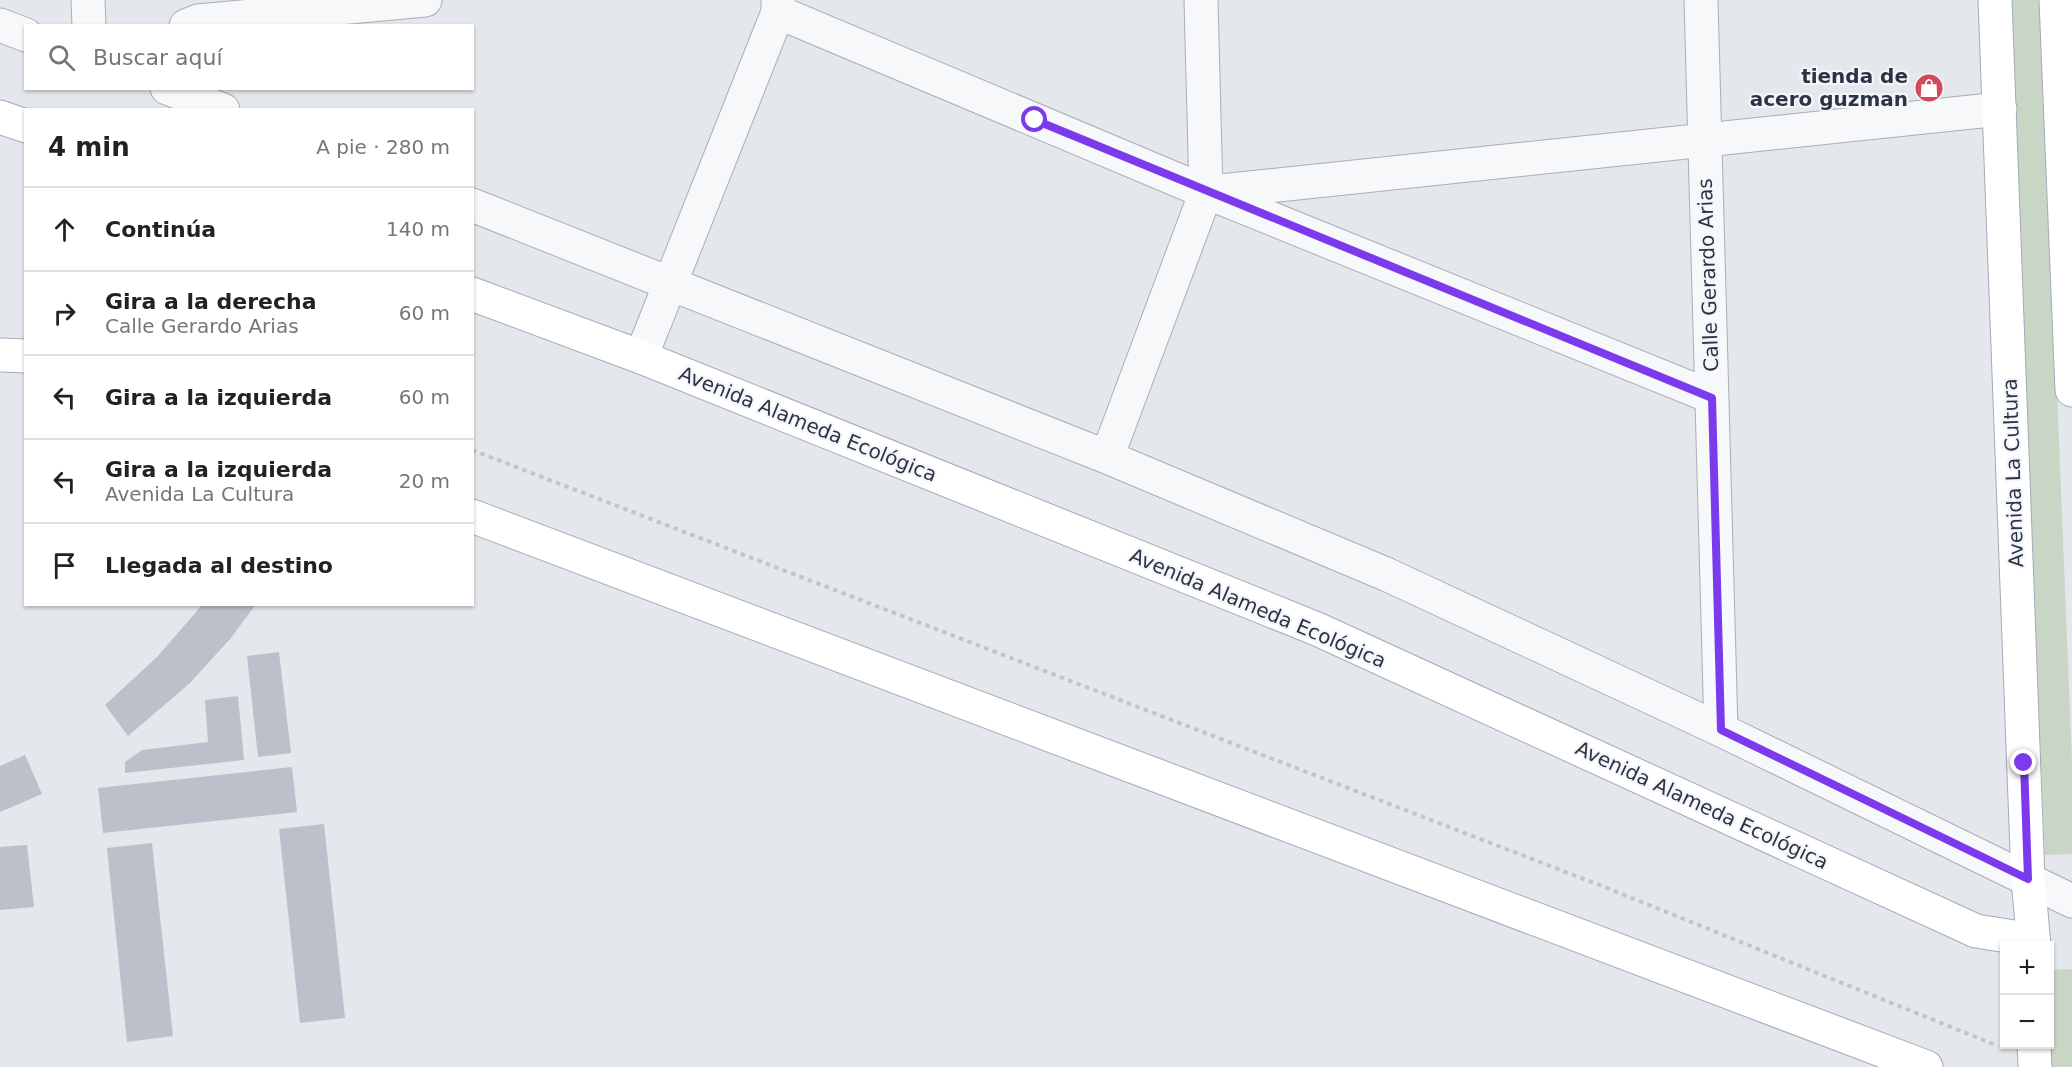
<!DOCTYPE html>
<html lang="es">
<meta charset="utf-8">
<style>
body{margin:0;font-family:"DejaVu Sans",sans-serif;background:#f2f2f2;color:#222}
.controls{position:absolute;right:18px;bottom:18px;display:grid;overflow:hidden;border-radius:0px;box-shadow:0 2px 4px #0004}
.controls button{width:54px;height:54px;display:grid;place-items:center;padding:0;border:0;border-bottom:2px solid #e0e0e0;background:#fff;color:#222;font:30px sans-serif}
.stop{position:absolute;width:18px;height:18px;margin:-14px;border:4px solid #7c3aed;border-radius:50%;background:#fff}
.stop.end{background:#7c3aed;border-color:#fff;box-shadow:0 2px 6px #0008}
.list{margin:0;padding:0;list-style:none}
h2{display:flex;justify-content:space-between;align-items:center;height:78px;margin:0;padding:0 24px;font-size:26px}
h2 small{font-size:20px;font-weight:400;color:#767676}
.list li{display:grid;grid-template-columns:39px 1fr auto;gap:18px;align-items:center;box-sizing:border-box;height:84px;padding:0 24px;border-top:2px solid #e0e0e0}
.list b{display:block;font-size:22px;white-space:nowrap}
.list p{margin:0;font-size:20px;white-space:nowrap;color:#767676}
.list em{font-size:20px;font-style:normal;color:#767676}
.icon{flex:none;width:33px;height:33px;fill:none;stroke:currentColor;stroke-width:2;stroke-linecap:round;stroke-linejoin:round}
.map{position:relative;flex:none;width:2072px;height:1067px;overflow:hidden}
.search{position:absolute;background:#fff;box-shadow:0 2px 4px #0004;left:24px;top:24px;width:450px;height:66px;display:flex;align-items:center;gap:15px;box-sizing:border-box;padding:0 21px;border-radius:0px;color:#767676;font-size:22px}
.panel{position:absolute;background:#fff;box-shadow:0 2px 4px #0004;left:24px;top:108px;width:450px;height:498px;border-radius:0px}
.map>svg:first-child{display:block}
.green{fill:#c9d6c5}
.building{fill:#bbc0ca}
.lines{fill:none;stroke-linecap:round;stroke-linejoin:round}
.minor-casing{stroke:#a9aeb7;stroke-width:35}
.major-casing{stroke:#a3abb8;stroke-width:35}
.path{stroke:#c2c5cb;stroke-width:4;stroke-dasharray:4.5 4.5;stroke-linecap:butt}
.minor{stroke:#f7f8fa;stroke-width:33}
.major{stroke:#fff;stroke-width:33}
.route{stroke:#7c3aed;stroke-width:8}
.labels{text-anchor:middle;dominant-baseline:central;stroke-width:4.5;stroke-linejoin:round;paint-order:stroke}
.poi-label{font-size:20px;font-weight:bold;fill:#2b3445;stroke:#f4f6f9;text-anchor:end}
.street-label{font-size:20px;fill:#2b3445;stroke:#f4f6f9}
</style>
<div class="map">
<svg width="2072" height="1067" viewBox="0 0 2072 1067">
<rect width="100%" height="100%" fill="#e4e7ec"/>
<!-- green -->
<path class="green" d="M2009,0H2041L2072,761V854L2045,855Z
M2072,969V1067H2052L2050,970Z"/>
<!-- building -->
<path class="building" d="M203,604H256L231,638L189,684L128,736L105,705L157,657Z
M279,652L291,753L258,757L247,656Z
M238,696L244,760L125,773V762L142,750L208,742L205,700Z
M25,755L42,794L0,812V766Z
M292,767L297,812L103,833L98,788Z
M324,824L345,1018L300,1023L279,829Z
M152,843L173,1036L127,1042L107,848Z
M27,845L34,907L0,910V847Z"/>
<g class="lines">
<!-- minor casing -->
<g class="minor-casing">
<path id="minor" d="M88,0L89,26
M1701,0L1721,730
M778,12L1206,192L1712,397
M0,25L26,35
M186,26L198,21L425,0
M167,88L223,110
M1211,192L2000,109
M472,205L1107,457L1388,575L1721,730L2072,901
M641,357L778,12V0
M1107,457L1206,192L1201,0"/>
</g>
<!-- major casing -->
<g class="major-casing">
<path id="major" d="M1995,0L2028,879L2034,946
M2056,0L2072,390
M0,117L26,126
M472,294L641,357L1317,629L1976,931L2033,940
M0,355L26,356
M472,516L1926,1067
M2034,1044L2035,1067"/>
</g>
<!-- path -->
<path class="path" d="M472,450L1602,886L1998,1046"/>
<!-- minor -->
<use href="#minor" class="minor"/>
<!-- major -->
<use href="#major" class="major"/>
</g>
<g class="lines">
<!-- route -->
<path class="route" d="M1035,120L1712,398L1721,730L2028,879L2024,763"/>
</g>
<!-- icons -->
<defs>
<g id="shop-disc" transform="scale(1.5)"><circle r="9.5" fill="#d1495b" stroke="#f4f6f9"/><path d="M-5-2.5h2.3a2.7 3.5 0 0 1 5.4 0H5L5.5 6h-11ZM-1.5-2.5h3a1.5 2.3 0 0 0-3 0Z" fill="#fff"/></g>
</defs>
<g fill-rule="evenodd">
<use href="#shop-disc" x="1929" y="88"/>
</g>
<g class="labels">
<!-- poi labels -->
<g class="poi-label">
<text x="1908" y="76">tienda de<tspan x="1908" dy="23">acero guzman</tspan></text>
</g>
<!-- street labels -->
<g class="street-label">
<text transform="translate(1708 275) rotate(-92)">Calle Gerardo Arias</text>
<text transform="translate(808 424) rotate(22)">Avenida Alameda Ecológica</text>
<text transform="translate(2013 473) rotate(-92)">Avenida La Cultura</text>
<text transform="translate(1258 608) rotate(23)">Avenida Alameda Ecológica</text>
<text transform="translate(1702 805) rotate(25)">Avenida Alameda Ecológica</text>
</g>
</g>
</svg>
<div class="controls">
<button>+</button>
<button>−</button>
</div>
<div class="stop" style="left:1035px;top:120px"></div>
<div class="stop end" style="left:2024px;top:763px"></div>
<div class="search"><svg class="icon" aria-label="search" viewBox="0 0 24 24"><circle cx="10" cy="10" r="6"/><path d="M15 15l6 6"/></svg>Buscar aquí</div>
<section class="panel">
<h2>4 min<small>A pie · 280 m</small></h2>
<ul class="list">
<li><svg class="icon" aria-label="ahead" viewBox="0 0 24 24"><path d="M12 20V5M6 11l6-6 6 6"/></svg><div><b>Continúa</b></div><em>140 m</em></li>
<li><svg class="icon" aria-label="right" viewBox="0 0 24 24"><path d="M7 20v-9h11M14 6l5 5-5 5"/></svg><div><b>Gira a la derecha</b><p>Calle Gerardo Arias</p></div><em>60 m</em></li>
<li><svg class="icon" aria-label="left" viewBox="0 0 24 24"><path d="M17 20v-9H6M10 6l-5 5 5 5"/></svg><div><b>Gira a la izquierda</b></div><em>60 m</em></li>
<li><svg class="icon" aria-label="left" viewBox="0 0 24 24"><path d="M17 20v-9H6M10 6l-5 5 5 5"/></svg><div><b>Gira a la izquierda</b><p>Avenida La Cultura</p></div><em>20 m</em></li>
<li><svg class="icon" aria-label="arrive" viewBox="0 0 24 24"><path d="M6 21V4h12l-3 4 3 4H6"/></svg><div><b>Llegada al destino</b></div></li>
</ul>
</section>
</div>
